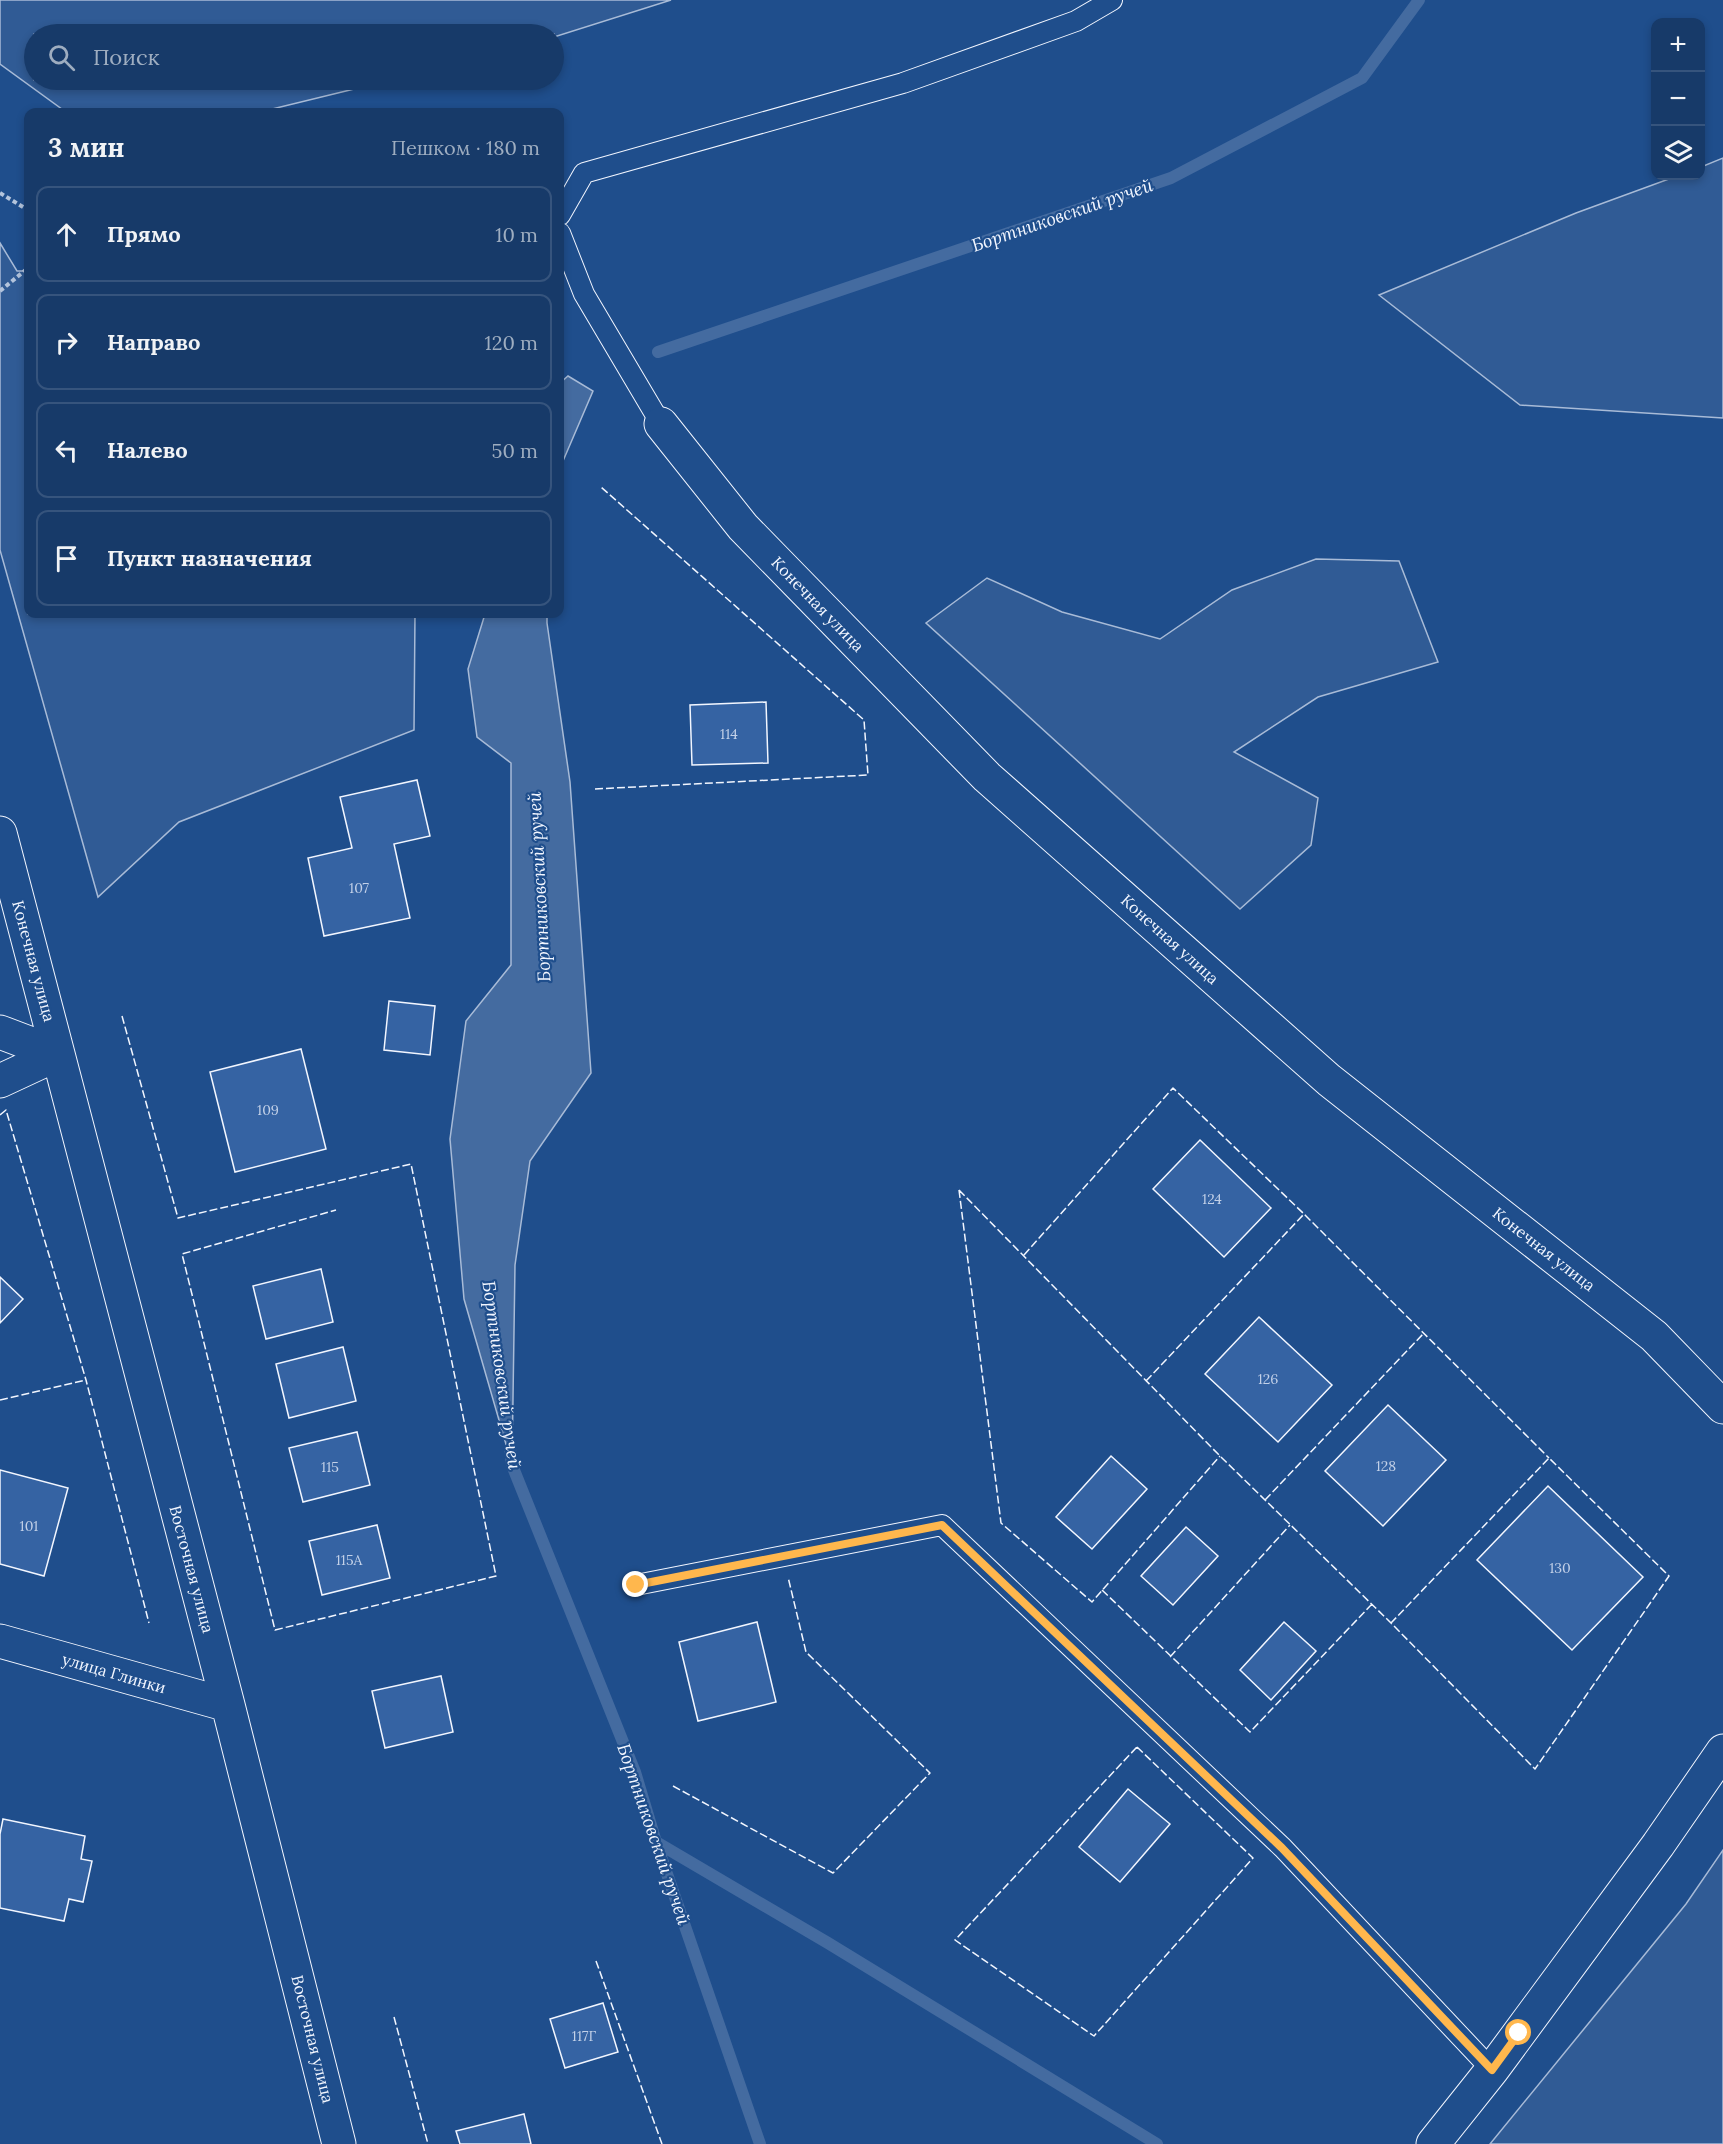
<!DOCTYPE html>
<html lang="ru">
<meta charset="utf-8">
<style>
body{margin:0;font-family:Lora,serif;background:#244571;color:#f1f3f6}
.controls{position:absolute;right:18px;top:18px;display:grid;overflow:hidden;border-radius:12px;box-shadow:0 3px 9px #0003}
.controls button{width:54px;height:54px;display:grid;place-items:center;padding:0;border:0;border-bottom:2px solid #36547d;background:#173a69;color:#f1f3f6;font:30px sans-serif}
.stop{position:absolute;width:18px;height:18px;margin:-14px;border:4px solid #ffb74d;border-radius:50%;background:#fff}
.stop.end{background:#ffb74d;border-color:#fff;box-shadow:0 2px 6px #0008}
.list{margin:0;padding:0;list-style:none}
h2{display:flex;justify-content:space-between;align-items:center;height:78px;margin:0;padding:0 24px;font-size:26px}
h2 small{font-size:20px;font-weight:400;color:#9eadc0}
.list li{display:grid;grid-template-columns:39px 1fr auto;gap:18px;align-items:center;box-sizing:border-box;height:96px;margin:0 12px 12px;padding:0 12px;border:2px solid #36547d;border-radius:12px}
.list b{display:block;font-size:22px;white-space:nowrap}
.list em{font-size:20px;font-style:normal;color:#9eadc0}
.icon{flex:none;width:33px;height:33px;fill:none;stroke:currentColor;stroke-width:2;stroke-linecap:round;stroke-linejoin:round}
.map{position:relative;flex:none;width:1723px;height:2144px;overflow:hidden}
.search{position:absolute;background:#173a69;box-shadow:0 3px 9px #0003;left:24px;top:24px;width:540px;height:66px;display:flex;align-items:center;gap:15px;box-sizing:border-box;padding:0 21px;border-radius:33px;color:#9eadc0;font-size:22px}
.panel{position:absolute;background:#173a69;box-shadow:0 3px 9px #0003;left:24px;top:108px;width:540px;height:510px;border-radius:12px}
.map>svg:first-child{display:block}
.green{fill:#305b95;stroke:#a8bbd7;stroke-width:1.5}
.water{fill:#446ba0;stroke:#a8bbd7;stroke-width:1.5}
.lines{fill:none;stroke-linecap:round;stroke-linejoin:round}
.stream{stroke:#446ba0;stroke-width:12}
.building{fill:#3563a3;stroke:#f2f6ff;stroke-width:1.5}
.lane-casing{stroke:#f2f6ff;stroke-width:22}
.street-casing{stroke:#f2f6ff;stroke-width:35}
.path{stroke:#b3c4dc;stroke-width:4;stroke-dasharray:4.5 3;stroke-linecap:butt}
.lane{stroke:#1f4e8c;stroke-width:20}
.street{stroke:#1f4e8c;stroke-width:33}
.fence{stroke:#f2f6ff;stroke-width:1.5;stroke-dasharray:8 3;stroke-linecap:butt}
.route{stroke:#ffb74d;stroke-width:8}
.labels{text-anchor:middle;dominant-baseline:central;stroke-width:4.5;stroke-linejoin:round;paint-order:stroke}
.number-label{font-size:14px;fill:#c3d1e8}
.street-label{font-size:16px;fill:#f2f6ff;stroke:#1f4e8c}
.water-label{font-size:18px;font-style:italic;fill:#f2f6ff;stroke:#1f4e8c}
</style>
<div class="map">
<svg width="1723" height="2144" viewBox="0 0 1723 2144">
<rect width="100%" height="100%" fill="#1f4e8c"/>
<!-- green -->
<path class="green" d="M0,0H671L554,37V34H34V80H391L260,112H66L0,64Z
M1723,158V418L1520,405L1379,295L1576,213L1677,176H1700L1701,167Z
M0,243L17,271H28V614H415L414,730L179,822L98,897L0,550Z
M1316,559L1399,561L1438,662L1318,697L1234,752L1318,798L1311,845L1240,909L926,623L987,578L1062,612L1160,639L1232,590Z
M1723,1850V2144H1490L1686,1904Z"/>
<!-- water -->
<path class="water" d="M568,376L593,391L560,468V383Z
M485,614H547V623L570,782L591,1073L530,1161L515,1265L512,1465L464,1299L450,1139L466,1021L511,965V763L477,737L468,669Z"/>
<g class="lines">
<!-- stream -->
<path class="stream" d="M658,352L1171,178L1362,78L1419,0
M510,1449L512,1465L635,1772L656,1842L760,2144
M656,1842L828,1943L1157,2144"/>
</g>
<!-- building -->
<path class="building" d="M766,702L768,763L692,765L690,705Z
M417,780L430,836L394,844L410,918L324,936L308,858L352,848L340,797Z
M389,1001L435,1006L430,1055L384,1050Z
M301,1049L326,1149L235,1172L210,1072Z
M1200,1140L1271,1208L1224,1257L1153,1189Z
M321,1269L333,1322L266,1339L253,1286Z
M0,1277L23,1299L0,1323Z
M1259,1317L1332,1385L1278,1442L1205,1374Z
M343,1347L356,1401L289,1418L276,1364Z
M1388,1405L1446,1460L1383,1526L1325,1471Z
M357,1432L370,1485L303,1502L289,1448Z
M1111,1456L1147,1489L1092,1549L1056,1517Z
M0,1470L68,1488L44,1576L0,1564Z
M1548,1486L1643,1577L1572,1650L1477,1560Z
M377,1525L390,1578L322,1595L309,1541Z
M1186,1527L1218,1556L1173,1605L1141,1576Z
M757,1622L776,1702L698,1721L679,1642Z
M1284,1622L1316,1651L1271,1700L1240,1670Z
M441,1676L453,1732L385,1748L372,1691Z
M1128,1789L1170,1824L1120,1882L1079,1847Z
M3,1819L85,1836L81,1859L92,1861L83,1902L69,1899L64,1921L0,1908V1834Z
M603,2003L618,2052L565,2068L550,2019Z
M524,2114L531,2144H460L456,2131Z"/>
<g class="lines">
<!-- lane casing -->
<g class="lane-casing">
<path id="lane" d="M560,215L584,173L903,83L1076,21L1112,0
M560,233L584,294L661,424
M636,1585L942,1525L1283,1848L1492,2070"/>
</g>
<!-- street casing -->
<g class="street-casing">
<path id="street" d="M661,424L743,527L987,777L1329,1080L1654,1336L1723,1407
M0,833L58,1054L0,1081
M0,1032L58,1054L228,1705L339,2144
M0,1641L228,1705
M1433,2144L1492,2070L1658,1845L1723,1751"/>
</g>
<!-- path -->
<path class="path" d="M0,193L28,210
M0,291L28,268"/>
<!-- lane -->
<use href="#lane" class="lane"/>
<!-- street -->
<use href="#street" class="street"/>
<!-- fence -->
<path class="fence" d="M595,789L868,775L864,720L601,487
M122,1016L178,1218L411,1164L496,1576L275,1630L182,1254L336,1210
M0,1115L6,1110L86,1380L149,1623
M959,1190L1220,1456L1391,1623L1535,1769L1669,1576L1549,1458L1391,1623
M959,1190L1001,1523L1092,1602L1220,1456
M1024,1255L1173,1088L1304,1214
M1146,1381L1304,1214L1549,1458
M0,1400L86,1380
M1265,1500L1424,1333
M1102,1590L1250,1732L1372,1604
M1170,1657L1290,1525
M1137,1747L1253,1858L1094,2036L955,1940Z
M673,1786L833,1873L930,1773L806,1652L788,1577
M596,1961L662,2144
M394,2017L428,2144"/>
</g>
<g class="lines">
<!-- route -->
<path class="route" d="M636,1585L942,1525L1282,1848L1492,2070L1519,2033"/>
</g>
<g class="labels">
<!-- number labels -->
<g class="number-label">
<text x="729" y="734">114</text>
<text x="359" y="888">107</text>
<text x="268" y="1110">109</text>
<text x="1212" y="1199">124</text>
<text x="1268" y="1379">126</text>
<text x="1386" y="1466">128</text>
<text x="330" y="1467">115</text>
<text x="29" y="1526">101</text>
<text x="349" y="1560">115А</text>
<text x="1560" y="1568">130</text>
<text x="584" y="2036">117Г</text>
</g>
<!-- street labels -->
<g class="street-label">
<text transform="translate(818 604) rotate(46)">Конечная улица</text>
<text transform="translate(1170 939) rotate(42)">Конечная улица</text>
<text transform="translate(34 961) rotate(75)">Конечная улица</text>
<text transform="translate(1544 1249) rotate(38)">Конечная улица</text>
<text transform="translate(192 1569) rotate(75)">Восточная улица</text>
<text transform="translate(114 1673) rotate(16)">улица Глинки</text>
<text transform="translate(313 2039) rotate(76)">Восточная улица</text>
</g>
<!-- water labels -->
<g class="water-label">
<text transform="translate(1062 215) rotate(-19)">Бортниковский ручей</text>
<text transform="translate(539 887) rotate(-93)">Бортниковский ручей</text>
<text transform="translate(502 1375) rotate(82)">Бортниковский ручей</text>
<text transform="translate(654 1834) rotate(71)">Бортниковский ручей</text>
</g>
</g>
</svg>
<div class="controls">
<button>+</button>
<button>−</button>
<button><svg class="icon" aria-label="layers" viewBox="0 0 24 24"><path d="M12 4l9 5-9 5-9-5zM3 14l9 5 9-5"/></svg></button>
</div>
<div class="stop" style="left:1519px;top:2033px"></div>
<div class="stop end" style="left:636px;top:1585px"></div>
<div class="search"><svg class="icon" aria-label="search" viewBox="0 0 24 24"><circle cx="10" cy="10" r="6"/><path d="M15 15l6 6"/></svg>Поиск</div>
<section class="panel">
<h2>3 мин<small>Пешком · 180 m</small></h2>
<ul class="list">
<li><svg class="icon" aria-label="ahead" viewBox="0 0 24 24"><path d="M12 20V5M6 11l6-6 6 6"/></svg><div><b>Прямо</b></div><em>10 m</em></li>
<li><svg class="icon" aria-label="right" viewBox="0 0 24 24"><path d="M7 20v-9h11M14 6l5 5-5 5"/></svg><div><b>Направо</b></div><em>120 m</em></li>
<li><svg class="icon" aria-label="left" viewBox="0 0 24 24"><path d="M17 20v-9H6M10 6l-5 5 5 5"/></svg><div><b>Налево</b></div><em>50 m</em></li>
<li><svg class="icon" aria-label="arrive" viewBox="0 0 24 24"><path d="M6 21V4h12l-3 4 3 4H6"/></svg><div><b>Пункт назначения</b></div></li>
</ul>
</section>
</div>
